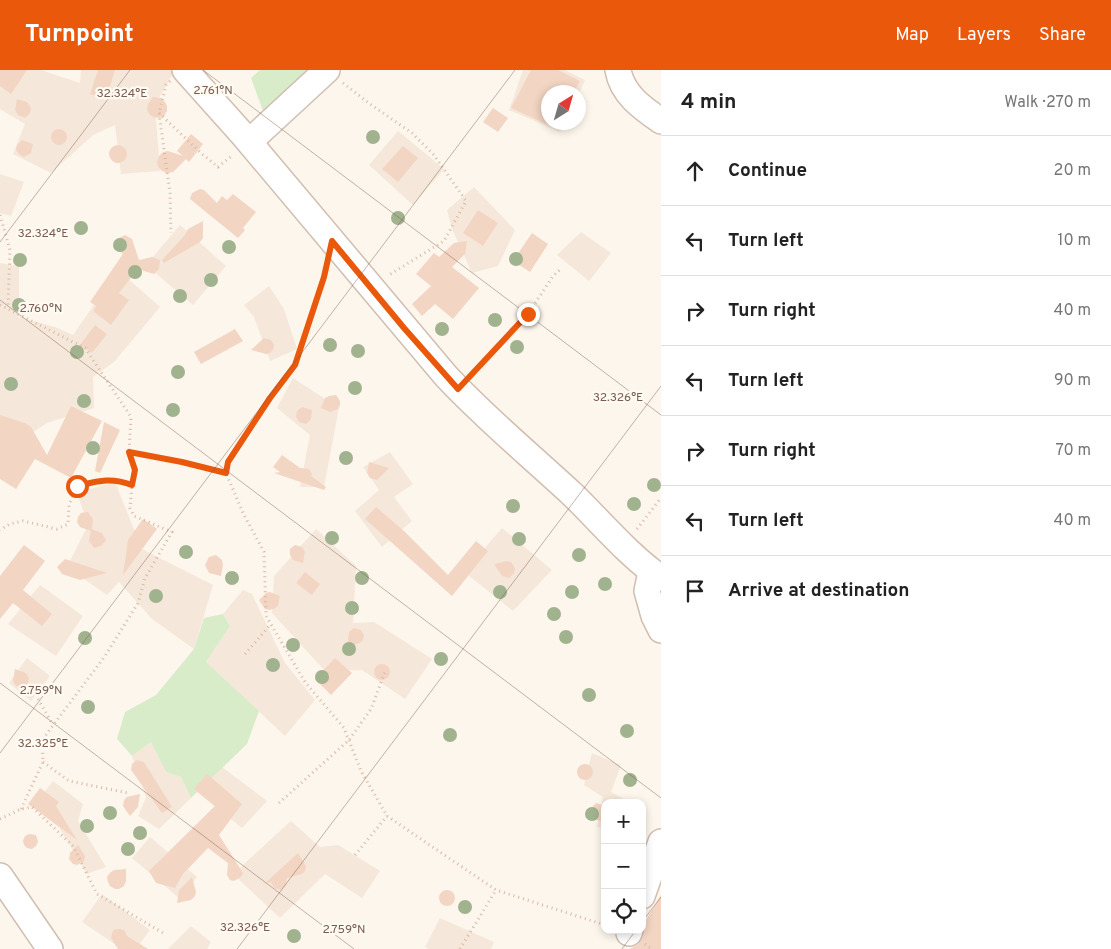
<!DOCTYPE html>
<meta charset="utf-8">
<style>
body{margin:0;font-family:Overpass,sans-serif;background:#f2f2f2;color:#222}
.controls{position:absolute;right:15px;bottom:15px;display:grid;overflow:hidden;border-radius:10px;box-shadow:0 2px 8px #0003}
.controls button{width:45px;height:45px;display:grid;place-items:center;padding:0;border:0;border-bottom:1px solid #e0e0e0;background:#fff;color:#222;font:25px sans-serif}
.compass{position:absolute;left:541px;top:15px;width:45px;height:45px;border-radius:50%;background:#fff;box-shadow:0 2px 8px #0003;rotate:37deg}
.stop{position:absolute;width:15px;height:15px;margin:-11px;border:4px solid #ea580c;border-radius:50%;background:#fff}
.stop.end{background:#ea580c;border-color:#fff;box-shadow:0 1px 5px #0008}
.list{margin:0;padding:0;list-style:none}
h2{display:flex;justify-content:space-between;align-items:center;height:65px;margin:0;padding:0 20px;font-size:21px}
h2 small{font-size:16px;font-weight:400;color:#767676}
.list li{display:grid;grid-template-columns:32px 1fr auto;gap:15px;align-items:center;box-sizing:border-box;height:70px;padding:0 20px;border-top:1px solid #e0e0e0}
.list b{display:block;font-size:19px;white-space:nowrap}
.list em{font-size:16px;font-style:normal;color:#767676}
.icon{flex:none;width:28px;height:28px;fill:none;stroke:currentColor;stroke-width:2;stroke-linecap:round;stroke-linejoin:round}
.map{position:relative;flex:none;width:661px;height:879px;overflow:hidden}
header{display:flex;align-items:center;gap:30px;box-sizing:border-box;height:70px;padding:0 25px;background:#ea580c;color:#fff}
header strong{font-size:24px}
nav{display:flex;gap:28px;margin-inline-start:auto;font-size:18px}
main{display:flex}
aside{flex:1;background:#fff}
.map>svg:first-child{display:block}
.residential{fill:#f5e8da}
.green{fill:#d8ecc9}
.building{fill:#f3d5c3}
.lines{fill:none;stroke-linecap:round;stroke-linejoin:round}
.minor-casing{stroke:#d1beb0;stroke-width:28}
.path{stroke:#d9b8a5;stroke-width:3;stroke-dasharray:1 4;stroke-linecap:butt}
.minor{stroke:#fff;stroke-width:25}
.tree{fill:#a0b28e}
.route{stroke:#ea580c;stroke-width:6}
.ticks{fill:none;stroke:#7a5c4d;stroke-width:1;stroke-opacity:0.45}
.ticks-label{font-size:12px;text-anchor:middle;fill:#7a5c4d;stroke:#fffaf3;stroke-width:4.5;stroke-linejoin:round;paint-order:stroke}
</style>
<header>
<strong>Turnpoint</strong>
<nav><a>Map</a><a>Layers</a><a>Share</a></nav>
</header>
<main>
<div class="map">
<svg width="661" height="879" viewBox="0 0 661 879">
<rect width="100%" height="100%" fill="#fdf6ec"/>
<!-- residential -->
<path class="residential" d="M0,0H41L80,13L81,0H175L155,35L160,101L121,104L115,55L93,65L51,103L13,84L25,54L0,39Z
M523,0H565L585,10L579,23L548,22V52L565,53L560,62L509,40Z
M398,61L444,99L413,135L369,95Z
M0,104L24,112L11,146L0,143Z
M474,117L515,160L498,196L472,203L452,159L447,140Z
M180,155L226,196L193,235L146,195Z
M581,162L611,183L589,211L557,185Z
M0,193L19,196V247L55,257L73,265L118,200L160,237L114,292L93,307L94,338L47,353L0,384Z
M269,216L284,239L297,279L270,291L254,247L244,235Z
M293,308L339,338L324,417H300L310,365L277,338Z
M390,382L413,414L394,427L412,451L382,477L355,441L379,420L363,397Z
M115,412L142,479L213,515L194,579L152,549L119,512L107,525L67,497L88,455L77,423Z
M502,458L552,500L513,541L464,502Z
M316,459L356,496L353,553L374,552L432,589L405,629L362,600L325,601L272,543L274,506Z
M40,515L83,546L56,586L8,554Z
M243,520L252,524L285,593L315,630L285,666L206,592L230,556L223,544Z
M27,588L50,606L31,631L9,613Z
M151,672L166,702L181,707L191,728L159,759L138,746L146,727L132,686Z
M592,683L621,695L611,722L631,733H605V759L597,757L603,727L584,715Z
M222,697L267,731L242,758L197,722Z
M53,711L83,734L78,751L106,797L87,804L59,757L35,735Z
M291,751L320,777L338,775L380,801L362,828L325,804L280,848L233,804Z
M150,767L197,807L180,829L132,788Z
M102,824L150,860L136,879H122L82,852Z
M440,848L494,872L491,879H429L425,877Z
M191,856L211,872L207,879H168Z"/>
<!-- green -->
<path class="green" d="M260,0H318L300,17L263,41L251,8Z
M223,544L230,556L206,592L259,641L247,674L191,728L181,707L166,702L151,672L132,686L117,669L125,642L156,625L194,579L204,548Z"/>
<!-- building -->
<path class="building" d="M0,0H27L11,24L0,16Z
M98,0H115L106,29L90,24Z
M531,0H558L580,11L574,22H548V55L511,38Z
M153,27L161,28L165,32L167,36V41L164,46L159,48L153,47L149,44L147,39L148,34Z
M17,29L27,32L31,38L30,43L25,48L18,45L15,40Z
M493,38L508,48L498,62L483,52Z
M51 67a8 8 0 1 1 16 0a8 8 0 1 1-16 0Z
M191,64L203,74L189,92L186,89L173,102L167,103L162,101L158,97L157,92L159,86L163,82L168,81L183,86L177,81Z
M22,70L33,74L31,83L24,87L20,85L16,80L17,75Z
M109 84a9 9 0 1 1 18 0a9 9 0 1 1-18 0Z
M403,76L418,88L398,112L382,99Z
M200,119L204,120L217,133L222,126L227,130L233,124L256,142L243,158L245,160L238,168L190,129L192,123Z
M478,140L498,153L483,176L463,163Z
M203,151V168L200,172L164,193L162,190L185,165L188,159Z
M532,163L548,174L530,202L513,191Z
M125,165L132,169L139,190L152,187L160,190L159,199L154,204L141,200L142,203L138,199L119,223L129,230L111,255L93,241L96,236L90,232L123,184L117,178L116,174L117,169Z
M467,171L465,184L452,197L479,218L453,249L435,234L422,246L412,234L431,216L416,204L434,183L439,187L454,173Z
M95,255L107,264L92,283L80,275Z
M235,259L243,271L201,294L194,282Z
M264,268L271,270L274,275L273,280L270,283L266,284L251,280Z
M336,325L340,331V335L338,339L330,342L321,338L325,328L329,326Z
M71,336L102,351L71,408L35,389L16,419L0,409V345L25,353L31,357L47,385Z
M302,337L312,340L311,349L306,354L299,352L296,347L297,341Z
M104,352L120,360L100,403L95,401Z
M282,385L300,398L309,399L312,404L311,406L326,417L324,420L274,403L280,402L273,397Z
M369,392L389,398L377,410L370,408L367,403Z
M376,437L404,461L448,505L476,471L488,481L452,526L365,449Z
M88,442L93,449L92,459L102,463L106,470L101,476L94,478L89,471L91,461L80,457L77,452L78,447L81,443Z
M143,449L157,459L123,505L128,470Z
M24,475L45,491L23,520L52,544L42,556L13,533L0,549V506Z
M295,475L302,477L305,482L303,493L293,490L290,485V479Z
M216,485L222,490L223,495L221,506L209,503L205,495L209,487Z
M65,489L107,503L80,510L62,504L57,497Z
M507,491L511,492L515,498L514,503L509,508L502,506L494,494Z
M305,502L320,514L312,525L296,513Z
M270,522L280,526L278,536L274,539L269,540L265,539L259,530L266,523Z
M354,558L361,560L364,565L363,570L360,573L347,577L349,562Z
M335,588L352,603L331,625L315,609Z
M374 602a8 8 0 1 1 16 0a8 8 0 1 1-16 0Z
M15,599L26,603L29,608L28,613L23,618L16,616L13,611Z
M137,690L144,692L172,737L162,743L131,700L132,694Z
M577 702a8 8 0 1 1 16 0a8 8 0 1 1-16 0Z
M207,704L242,734L219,765L243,803L241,807L234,811L230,810L227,805L228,793L208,778L183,804L175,818L156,813L149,801L215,736L194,719Z
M40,718L59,732L56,736L77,770L28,734Z
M140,724L138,737L130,746L123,736L124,730L127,727Z
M596,733L605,736V752L593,749L590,743L591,738Z
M29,764L36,765L38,772L36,776L32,779L27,778L24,775L23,771L25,766Z
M78,775L85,786L84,791L77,795L73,794L69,789L70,783Z
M298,783L306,796L305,801L302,804L287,808L286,815L281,820L274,818L271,812L264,814Z
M126,799V811L124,816L119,819H115L110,816L108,812L107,807L110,803L114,800Z
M192,807L196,822L195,826L191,830L177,833L179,820Z
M439 828a8 8 0 1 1 16 0a8 8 0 1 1-16 0Z
M661,825V879H630L638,874L642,868L643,855Z
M119,859L124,860L127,866L148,879H118L111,868L113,860Z"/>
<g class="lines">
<!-- minor casing -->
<g class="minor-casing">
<path id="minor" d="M185,0L244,66L446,306C485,348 530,385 572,424C601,452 628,485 661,508
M618,0C622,24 642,38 661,51
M249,72L327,0
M651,502L647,521L654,546L661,560
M0,806L50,879
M642,826L661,772
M629,863L630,860"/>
</g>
<!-- path -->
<path class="path" d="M170,11L166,15L159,43L170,123L171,163
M343,13L370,34L412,63L434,85L466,131L444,171L389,205
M159,43L202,84L218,97L233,85
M0,145L10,180L8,238
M326,196L308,260L295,295L270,328L228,392L226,403L243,443L264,482L266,546L305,612L344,658L361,701L387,746L496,820L605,855
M0,235L85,278L131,347L129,382L135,400L132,415C111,407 98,411 77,416L69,435L68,454L57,459L23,451L10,454L0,460
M472,304L528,244L553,206L562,198
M129,382L182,392L226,403
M637,459L661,428
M245,584L271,554
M38,629L53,655
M43,692L69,711L128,723
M279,733L349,670L371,639L385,602
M21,739L43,692L42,670L105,586L138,533L145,508L172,462L134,446L130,438L132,415
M0,749L21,739L32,737L73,776L97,824L165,864
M355,785L387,746
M645,874L652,879
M460,879L496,820"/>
<!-- minor -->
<use href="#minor" class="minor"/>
</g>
<!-- trees -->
<g class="tree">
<circle cx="373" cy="67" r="7"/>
<circle cx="398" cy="148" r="7"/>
<circle cx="81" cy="158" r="7"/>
<circle cx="120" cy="175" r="7"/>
<circle cx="229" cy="177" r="7"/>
<circle cx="516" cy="189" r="7"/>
<circle cx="20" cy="190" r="7"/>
<circle cx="135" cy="202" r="7"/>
<circle cx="211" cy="210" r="7"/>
<circle cx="180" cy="226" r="7"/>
<circle cx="19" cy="235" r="7"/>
<circle cx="495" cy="250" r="7"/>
<circle cx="442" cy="259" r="7"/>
<circle cx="330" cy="275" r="7"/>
<circle cx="517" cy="277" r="7"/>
<circle cx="358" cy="281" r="7"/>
<circle cx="77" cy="282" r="7"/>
<circle cx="178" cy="302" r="7"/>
<circle cx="11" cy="314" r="7"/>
<circle cx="355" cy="318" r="7"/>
<circle cx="84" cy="331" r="7"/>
<circle cx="173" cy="340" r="7"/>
<circle cx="93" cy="378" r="7"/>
<circle cx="346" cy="388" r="7"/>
<circle cx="654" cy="415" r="7"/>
<circle cx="634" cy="434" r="7"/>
<circle cx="513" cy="436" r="7"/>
<circle cx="332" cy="468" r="7"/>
<circle cx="519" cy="469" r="7"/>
<circle cx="186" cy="482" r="7"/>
<circle cx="579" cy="485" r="7"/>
<circle cx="232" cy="508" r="7"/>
<circle cx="362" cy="508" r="7"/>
<circle cx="605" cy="514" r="7"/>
<circle cx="500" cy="522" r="7"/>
<circle cx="572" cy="522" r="7"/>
<circle cx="156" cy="526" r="7"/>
<circle cx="352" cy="538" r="7"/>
<circle cx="554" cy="544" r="7"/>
<circle cx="566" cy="567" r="7"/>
<circle cx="85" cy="568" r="7"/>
<circle cx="293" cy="575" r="7"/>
<circle cx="349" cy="579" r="7"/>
<circle cx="441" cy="589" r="7"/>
<circle cx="273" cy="595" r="7"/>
<circle cx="322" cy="607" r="7"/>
<circle cx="589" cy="625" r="7"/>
<circle cx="88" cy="637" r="7"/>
<circle cx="627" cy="661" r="7"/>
<circle cx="450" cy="665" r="7"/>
<circle cx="630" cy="710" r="7"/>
<circle cx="110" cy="743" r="7"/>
<circle cx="592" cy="744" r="7"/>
<circle cx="87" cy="756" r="7"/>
<circle cx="140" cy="763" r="7"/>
<circle cx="128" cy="779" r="7"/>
<circle cx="465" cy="837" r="7"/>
<circle cx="294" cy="866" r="7"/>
</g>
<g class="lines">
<!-- route -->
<path class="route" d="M77,416C98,411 111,407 132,415L135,400L129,382L182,392L226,403L228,392L270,328L295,295L324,207L332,171L404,258L458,319L528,244"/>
</g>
<!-- ticks -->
<path class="ticks" d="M203,0L661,345M0,172L130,0M0,230L661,728M0,613L354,879M0,683L515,0M642,852L661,827M237,879L661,316M622,879L636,860"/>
<g class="ticks-label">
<text x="213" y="24">2.761°N</text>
<text x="122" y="27">32.324°E</text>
<text x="43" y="167">32.324°E</text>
<text x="41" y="242">2.760°N</text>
<text x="618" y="331">32.326°E</text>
<text x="41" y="624">2.759°N</text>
<text x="43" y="677">32.325°E</text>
<text x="245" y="861">32.326°E</text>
<text x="344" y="863">2.759°N</text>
</g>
</svg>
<div class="controls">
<button>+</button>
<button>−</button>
<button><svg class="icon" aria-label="locate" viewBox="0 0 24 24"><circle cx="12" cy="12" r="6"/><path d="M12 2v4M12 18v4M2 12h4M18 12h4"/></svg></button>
</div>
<svg class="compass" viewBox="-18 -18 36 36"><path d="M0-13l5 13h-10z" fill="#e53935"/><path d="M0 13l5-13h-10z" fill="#767676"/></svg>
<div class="stop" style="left:77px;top:416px"></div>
<div class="stop end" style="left:528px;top:244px"></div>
</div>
<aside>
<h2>4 min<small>Walk · 270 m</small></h2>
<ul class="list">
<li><svg class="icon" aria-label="ahead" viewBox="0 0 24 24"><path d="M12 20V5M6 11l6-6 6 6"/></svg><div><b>Continue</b></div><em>20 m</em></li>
<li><svg class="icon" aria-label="left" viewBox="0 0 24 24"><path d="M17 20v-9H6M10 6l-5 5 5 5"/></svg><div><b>Turn left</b></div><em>10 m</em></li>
<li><svg class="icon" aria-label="right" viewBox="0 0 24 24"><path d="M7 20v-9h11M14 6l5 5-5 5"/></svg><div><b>Turn right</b></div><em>40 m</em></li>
<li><svg class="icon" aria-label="left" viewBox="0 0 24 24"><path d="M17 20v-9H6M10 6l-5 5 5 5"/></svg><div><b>Turn left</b></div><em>90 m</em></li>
<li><svg class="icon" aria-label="right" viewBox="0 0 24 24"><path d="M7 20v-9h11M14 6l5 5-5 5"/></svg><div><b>Turn right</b></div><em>70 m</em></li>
<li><svg class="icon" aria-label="left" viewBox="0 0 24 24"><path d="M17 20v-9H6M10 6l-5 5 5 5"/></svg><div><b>Turn left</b></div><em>40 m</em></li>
<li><svg class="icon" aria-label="arrive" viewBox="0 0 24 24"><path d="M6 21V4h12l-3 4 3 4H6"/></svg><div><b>Arrive at destination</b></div></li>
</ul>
</aside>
</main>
